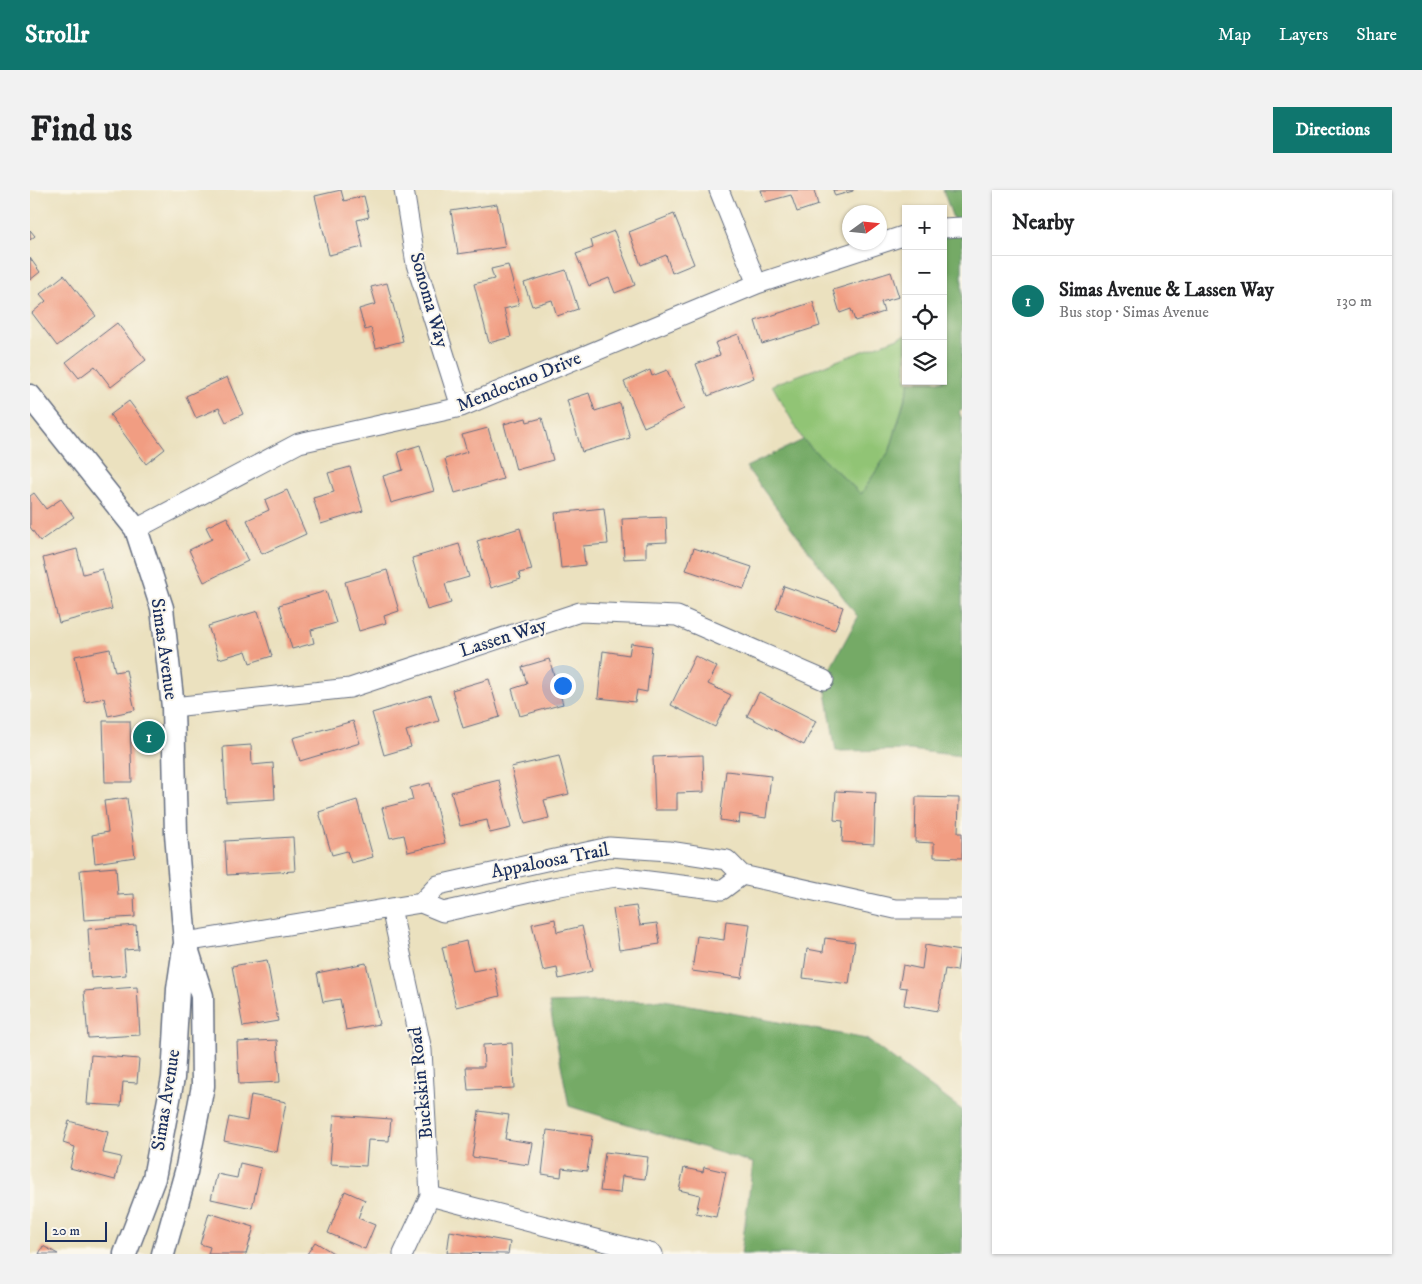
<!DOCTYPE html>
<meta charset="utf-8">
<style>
body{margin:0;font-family:"IM FELL DW Pica",serif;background:#f2f2f2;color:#202124}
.controls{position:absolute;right:15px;top:15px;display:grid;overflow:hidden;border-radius:0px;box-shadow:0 1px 4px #0004}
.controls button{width:45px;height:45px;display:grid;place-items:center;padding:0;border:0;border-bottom:1px solid #e0e0e0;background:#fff;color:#202124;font:25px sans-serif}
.compass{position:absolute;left:812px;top:15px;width:45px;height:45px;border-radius:50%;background:#fff;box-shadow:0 1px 4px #0004;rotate:75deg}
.scale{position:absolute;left:15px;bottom:12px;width:62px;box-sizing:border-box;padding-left:5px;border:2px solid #1b2f5e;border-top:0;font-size:14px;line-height:18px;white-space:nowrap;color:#1b2f5e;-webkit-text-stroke:4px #fbf7ec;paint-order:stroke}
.you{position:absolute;left:532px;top:495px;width:18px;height:18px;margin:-12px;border:4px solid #fff;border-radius:50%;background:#1a73e8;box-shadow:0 0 0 8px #1a73e833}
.badge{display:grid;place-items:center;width:32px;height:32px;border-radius:50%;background:#0f766e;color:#fff;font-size:16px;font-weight:700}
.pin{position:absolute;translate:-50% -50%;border:2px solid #fff;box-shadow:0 1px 5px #0006}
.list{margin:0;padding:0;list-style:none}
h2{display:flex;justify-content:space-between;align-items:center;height:65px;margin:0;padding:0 20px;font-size:21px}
h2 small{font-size:16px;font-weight:400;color:#757577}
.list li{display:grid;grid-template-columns:32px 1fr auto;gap:15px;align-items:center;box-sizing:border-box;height:90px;padding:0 20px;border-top:1px solid #e0e0e0}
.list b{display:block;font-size:19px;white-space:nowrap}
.list p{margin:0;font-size:16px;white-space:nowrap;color:#757577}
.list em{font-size:16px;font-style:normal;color:#757577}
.icon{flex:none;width:28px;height:28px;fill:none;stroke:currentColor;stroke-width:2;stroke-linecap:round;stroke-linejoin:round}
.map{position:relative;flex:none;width:932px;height:1064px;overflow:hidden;border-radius:0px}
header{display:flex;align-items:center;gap:30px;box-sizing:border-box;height:70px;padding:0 25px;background:#0f766e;color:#fff}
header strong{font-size:24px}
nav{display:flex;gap:28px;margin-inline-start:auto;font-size:18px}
.intro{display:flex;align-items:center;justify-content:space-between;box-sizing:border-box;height:120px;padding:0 30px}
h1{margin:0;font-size:35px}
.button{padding:12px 22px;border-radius:0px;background:#0f766e;color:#fff;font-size:18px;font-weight:700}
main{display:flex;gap:30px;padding:0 30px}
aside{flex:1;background:#fff;border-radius:0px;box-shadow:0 1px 4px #0004}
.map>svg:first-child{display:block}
.green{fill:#91c474;stroke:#567a69}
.forest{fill:#74aa66;stroke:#486c62}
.building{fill:#f19d82}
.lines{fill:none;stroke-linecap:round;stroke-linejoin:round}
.minor-casing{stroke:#646d80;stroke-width:21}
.tertiary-casing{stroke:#646d80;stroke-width:25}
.minor{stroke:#fff;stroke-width:19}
.tertiary{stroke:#fff;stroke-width:22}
.labels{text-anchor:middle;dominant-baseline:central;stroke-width:4;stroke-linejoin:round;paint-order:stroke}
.street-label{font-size:19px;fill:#1b2f5e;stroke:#fbf7ec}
</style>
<header>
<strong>Strollr</strong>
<nav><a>Map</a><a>Layers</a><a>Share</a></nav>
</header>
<div class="intro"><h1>Find us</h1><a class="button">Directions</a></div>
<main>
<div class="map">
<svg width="932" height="1064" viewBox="0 0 932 1064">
<rect width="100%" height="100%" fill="#fbf7ec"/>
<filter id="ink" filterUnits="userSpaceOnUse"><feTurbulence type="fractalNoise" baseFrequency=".02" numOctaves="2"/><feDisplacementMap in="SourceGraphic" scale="10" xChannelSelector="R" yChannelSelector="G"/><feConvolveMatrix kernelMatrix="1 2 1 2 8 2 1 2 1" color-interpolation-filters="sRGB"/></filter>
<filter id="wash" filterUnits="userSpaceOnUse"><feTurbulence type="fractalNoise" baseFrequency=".0096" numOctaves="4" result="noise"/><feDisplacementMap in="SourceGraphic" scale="20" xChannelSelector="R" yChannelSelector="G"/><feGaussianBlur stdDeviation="1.12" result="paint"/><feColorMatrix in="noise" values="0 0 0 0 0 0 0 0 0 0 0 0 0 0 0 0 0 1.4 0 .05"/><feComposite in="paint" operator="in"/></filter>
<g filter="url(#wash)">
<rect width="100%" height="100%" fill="#ebe1bf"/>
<!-- green -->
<path class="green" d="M876,145V191H880L860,260L831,304L773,250L742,195Z"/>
<!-- forest -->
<path class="forest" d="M913,0H932V220L929,222L932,229V566L880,560L806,561L794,490L828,427L716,277L773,250L831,304L860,260L880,191H913V38L926,37Z
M634,810L836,849L932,920V1064H711L723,973L539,916L519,813Z"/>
<g id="blocks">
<!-- building -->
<path class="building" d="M311,0L314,11L334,6L339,27L327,30L333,57L299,65L285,6Z
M731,0H784L788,15L767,22L761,5L735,12Z
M803,0H823V1L805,6Z
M467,14L475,57L428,64L421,21Z
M644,24L664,74L642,83L636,65L611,75L599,42Z
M0,40L5,46L0,50Z
M584,41L605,95L585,103L579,88L559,96L546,64L563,58L561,50Z
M0,68L10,82L0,90Z
M478,75L489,115L474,119L481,147L459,153L444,94L464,89L461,79Z
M536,80L548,119L527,126L522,110L502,116L494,93Z
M861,82L869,107L851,112L854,122L825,131L821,119L810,123L803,100Z
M34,85L66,126L27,156L2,123L16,111L10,104Z
M357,93L373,151L346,158L341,138L335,140L329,119L346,114L341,97Z
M783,112L790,136L732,154L725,131Z
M87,133L116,170L81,197L65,176L49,188L36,172Z
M708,144L724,188L678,206L666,174L690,165L685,153Z
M620,180L622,186L637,180L654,219L614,237L594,192Z
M197,187L213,224L196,232L189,218L166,228L156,206Z
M559,203L565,221L590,213L600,248L552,262L537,210Z
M99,211L135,259L116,274L80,225Z
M496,228L497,232L512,228L523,270L486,280L474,234Z
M458,238L473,289L425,303L415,269L437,262L432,245Z
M390,255L404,301L361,313L353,286L373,280L368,262Z
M320,277L333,321L291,334L283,308L304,302L298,283Z
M257,300L276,344L232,364L217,330L239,320L235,310Z
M4,303L16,319L31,309L44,327L10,351L0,337V306Z
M574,318L578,354L553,356L555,375L531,378L525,323Z
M197,327L218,371L174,392L159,360L182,349L176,337Z
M636,327L637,352L616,353V368L594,369L592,329Z
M490,338L502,380L489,383L491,389L461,398L447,351Z
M429,354L439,387L415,394L421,413L397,420L382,368Z
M664,358L722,377L714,399L656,380Z
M47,359L53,384L72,379L82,419L29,433L13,368Z
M357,380L369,421L354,426L356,433L329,441L315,392Z
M754,396L813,417L805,440L746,419Z
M296,401L306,433L281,440L284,453L262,459L249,415Z
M228,421L242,466L220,473L216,461L189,469L178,436Z
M601,453L622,456L617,502L607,500L605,512L568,508L573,461L599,465Z
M80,459L85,482L96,480L105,520L78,526L74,508L55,512L45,466Z
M665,466L687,477L678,494L701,505L685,537L641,515Z
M519,469L533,514L490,526L482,499L497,494L492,477Z
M459,489L470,527L433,538L422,500Z
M729,502L786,531L774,555L717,526Z
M401,505L409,531L376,541L381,557L354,565L342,523Z
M73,531H100L102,592H75Z
M323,531L330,553L270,571L263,548Z
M221,555L222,575L243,573L245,609L196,612L193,557Z
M673,565L674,602L647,603V620H625L623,567Z
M529,566L539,604L514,610L519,628L495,634L481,577Z
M696,581L741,586L736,628L710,624L709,633L690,630Z
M469,590L481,638L460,643L457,630L430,636L421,602Z
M400,593L415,653L378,662L374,645L360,648L352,618L383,610L380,598Z
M806,601L846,603L844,654L812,652L813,631L804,630Z
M886,607L929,608L928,643H932V668L904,667V653L885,652Z
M97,608L105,667L65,673L62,645L78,642L74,611Z
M327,610L343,667L321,673L317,661L302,665L289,622Z
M263,647L265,681L197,685L195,651Z
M86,677L88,705L104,704L105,727L54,730L50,680Z
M606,716L610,735L627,733L630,754L589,760L583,719Z
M525,729L527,742L552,736L562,781L529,789L527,778L513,781L502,734Z
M696,731L720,734L712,788L662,781L667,746L694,750Z
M106,735L108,759L94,760L96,785L61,788L58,739Z
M795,748L825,752L819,794L773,788L777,759L793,762Z
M436,751L443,781L464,777L470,806L426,817L412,757Z
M895,755L930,761L927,781L915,779L908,821L874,815L877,798L869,797L873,775L892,779Z
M237,770L248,831L213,837L202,776Z
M336,773L349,834L316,840L310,809L293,812L287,783Z
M107,797L110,845L58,848L54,801Z
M247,850L250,892L209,894L207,852Z
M482,853L484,898L438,900L436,877H454L453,855Z
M61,865L109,869L107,893L93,892L91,916L57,914Z
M221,905L256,912L247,962L194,951L199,927L217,931Z
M449,921L479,925L475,949L503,953L499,975L442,967Z
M304,925L361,929L359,951L338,950L336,976L300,974Z
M39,931L78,942L73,963L91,967L85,990L40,978L45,957L33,953Z
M517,940L562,946L557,981L532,978L531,987L512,984Z
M575,962L618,967L615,989L592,986L590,1003L570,1001Z
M210,973L231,978L222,1018L181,1009L187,984L207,988Z
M674,977L696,982L686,1027L666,1023L670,1005L649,1000L654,978L673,982Z
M315,1001L335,1010L328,1028L345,1035L335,1059L298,1043Z
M179,1023L224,1037L216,1064H178L180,1057L170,1054Z
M420,1041L480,1052L478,1064L417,1063Z
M285,1052L305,1064H277Z
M13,1056L28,1064H9Z"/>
</g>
</g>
<g filter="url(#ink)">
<use href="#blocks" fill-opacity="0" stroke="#646d80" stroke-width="1"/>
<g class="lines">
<!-- minor casing -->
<g class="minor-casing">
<path id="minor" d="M374,0L386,74L431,217
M689,0L727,94
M913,38L932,37
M106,339L269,253L431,217L727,94L876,45
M143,517L320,498L550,422L647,426L794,490
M391,713L408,695L579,657L639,661L697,670L712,685L865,719H932
M361,718L392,860L400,1006L373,1064
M155,752L391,713L413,722L523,697L586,687L692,700L712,685
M400,1006L623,1064"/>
</g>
<!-- tertiary casing -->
<g class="tertiary-casing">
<path id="tertiary" d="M0,206L106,339L132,418L143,517L146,644L155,752L172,806L173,896L156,982L133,1064
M95,1064L124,988L143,888L148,799L154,758"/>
</g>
<!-- minor -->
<use href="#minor" class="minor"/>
<!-- tertiary -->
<use href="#tertiary" class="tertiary"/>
</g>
</g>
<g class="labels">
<!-- street labels -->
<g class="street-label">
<text transform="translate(399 110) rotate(74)">Sonoma Way</text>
<text transform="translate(489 192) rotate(-22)">Mendocino Drive</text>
<text transform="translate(473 448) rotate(-18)">Lassen Way</text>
<text transform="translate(134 459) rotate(82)">Simas Avenue</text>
<text transform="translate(520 671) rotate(-11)">Appaloosa Trail</text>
<text transform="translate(391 893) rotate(-96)">Buckskin Road</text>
<text transform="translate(136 910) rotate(-81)">Simas Avenue</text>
</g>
</g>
</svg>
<div class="controls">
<button>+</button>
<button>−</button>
<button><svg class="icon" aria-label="locate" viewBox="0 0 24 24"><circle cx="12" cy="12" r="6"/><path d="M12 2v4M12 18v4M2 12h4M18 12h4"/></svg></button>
<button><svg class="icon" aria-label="layers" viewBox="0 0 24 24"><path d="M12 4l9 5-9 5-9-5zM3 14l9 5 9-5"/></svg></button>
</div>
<svg class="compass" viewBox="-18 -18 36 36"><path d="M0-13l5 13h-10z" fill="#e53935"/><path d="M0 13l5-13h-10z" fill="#757577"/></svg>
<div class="scale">20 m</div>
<div class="you"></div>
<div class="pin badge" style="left:119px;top:547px">1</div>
</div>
<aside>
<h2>Nearby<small></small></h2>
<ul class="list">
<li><span class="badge">1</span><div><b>Simas Avenue &amp; Lassen Way</b><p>Bus stop · Simas Avenue</p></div><em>130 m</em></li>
</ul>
</aside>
</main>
